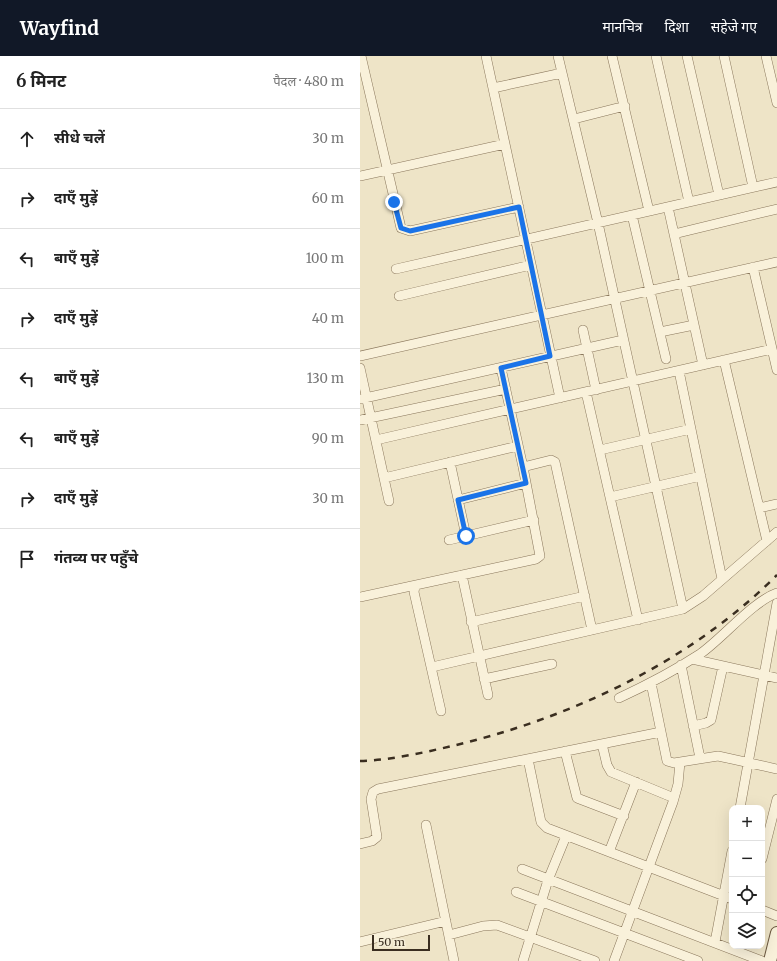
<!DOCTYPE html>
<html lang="hi">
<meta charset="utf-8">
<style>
body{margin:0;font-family:Merriweather,"Noto Sans Devanagari",serif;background:#f6f6f6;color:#222}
.controls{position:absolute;right:12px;bottom:12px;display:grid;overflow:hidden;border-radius:8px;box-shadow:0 4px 16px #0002}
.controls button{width:36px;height:36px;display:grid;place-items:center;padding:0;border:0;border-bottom:1px solid #e0e0e0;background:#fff;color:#222;font:20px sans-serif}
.scale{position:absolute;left:12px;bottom:10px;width:58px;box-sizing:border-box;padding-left:4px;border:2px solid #3a2e20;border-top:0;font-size:11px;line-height:14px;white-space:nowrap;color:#3a2e20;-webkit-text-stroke:3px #f5eed7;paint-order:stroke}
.stop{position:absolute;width:12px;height:12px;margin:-9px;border:3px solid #1a73e8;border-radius:50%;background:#fff}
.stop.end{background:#1a73e8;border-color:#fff;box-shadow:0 1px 4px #0008}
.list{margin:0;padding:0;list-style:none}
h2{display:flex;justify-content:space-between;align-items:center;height:52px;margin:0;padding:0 16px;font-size:17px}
h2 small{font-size:13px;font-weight:400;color:#767676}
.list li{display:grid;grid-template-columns:26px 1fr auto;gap:12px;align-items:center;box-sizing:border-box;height:60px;padding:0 16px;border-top:1px solid #e0e0e0}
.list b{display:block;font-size:15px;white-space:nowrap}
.list em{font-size:13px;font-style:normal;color:#767676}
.icon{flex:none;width:22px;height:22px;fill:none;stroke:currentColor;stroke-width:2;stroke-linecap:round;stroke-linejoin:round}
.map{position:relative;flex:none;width:417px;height:905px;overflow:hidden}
header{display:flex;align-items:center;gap:24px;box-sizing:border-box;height:56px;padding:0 20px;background:#111827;color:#fff}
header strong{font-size:19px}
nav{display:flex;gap:22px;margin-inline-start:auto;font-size:14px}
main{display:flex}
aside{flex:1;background:#fff}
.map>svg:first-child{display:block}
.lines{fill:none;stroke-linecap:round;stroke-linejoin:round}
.street-casing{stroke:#8a775c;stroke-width:10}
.secondary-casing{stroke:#6c583f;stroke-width:14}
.street{stroke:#f9f1da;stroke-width:9}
.secondary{stroke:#f9f1da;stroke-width:12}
.rail{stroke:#3a2e20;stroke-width:2.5;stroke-dasharray:7 7;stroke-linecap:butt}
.route{stroke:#1a73e8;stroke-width:5}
</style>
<header>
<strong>Wayfind</strong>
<nav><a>मानचित्र</a><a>दिशा</a><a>सहेजे गए</a></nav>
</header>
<main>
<aside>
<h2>6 मिनट<small>पैदल · 480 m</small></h2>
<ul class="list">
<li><svg class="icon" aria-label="ahead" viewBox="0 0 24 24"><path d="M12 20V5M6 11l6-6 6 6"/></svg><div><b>सीधे चलें</b></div><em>30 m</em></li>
<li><svg class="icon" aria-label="right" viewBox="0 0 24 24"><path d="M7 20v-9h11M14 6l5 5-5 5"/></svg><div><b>दाएँ मुड़ें</b></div><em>60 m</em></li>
<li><svg class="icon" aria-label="left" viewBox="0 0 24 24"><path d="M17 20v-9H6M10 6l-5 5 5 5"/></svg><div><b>बाएँ मुड़ें</b></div><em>100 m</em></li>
<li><svg class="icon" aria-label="right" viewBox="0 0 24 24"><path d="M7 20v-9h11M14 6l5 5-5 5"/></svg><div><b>दाएँ मुड़ें</b></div><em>40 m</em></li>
<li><svg class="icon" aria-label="left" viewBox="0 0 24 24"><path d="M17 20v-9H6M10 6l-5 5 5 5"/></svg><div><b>बाएँ मुड़ें</b></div><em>130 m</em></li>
<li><svg class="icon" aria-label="left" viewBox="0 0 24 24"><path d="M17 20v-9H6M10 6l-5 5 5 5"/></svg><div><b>बाएँ मुड़ें</b></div><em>90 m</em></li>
<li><svg class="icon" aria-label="right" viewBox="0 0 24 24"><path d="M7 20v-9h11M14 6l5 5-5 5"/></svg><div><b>दाएँ मुड़ें</b></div><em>30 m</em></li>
<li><svg class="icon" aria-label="arrive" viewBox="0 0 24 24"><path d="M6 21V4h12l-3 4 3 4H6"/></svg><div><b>गंतव्य पर पहुँचे</b></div></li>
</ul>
</aside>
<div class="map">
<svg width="417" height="905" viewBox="0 0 417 905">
<rect width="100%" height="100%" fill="#eee4c7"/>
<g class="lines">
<!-- street casing -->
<g class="street-casing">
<path id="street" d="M1,0L41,172L50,175L159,151
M126,0L200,342
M198,0L238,167L323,553
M252,0L289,155
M296,0L329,146
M327,0L359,139
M364,0L393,131
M406,0L417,47
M133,32L202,17
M214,63L265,50
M0,120L145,88
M308,151L343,309
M272,159L306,303
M314,178L417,153
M393,211L417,314
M36,213L417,126
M39,240L171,209
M223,274L236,334
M300,276L334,269
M0,300L417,206
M364,304L407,485
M0,312L29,445
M319,315L362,523
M226,336L278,564
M0,343L263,284
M0,364L146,333
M16,384L412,293
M240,394L331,373
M90,406L106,480
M163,411L191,404L195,406L232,574
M24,422L158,390
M250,441L341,420
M98,444L166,427
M399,452L417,448
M89,484L174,464
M102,519L128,639
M55,530L54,536L81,655
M0,541L176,503L180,500L163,411L141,312
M111,566L225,540
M332,603L417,622
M321,609L340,702
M72,611L323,553L343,540L417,476
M124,623L192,608
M291,627L307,705L314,707L358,700L417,713
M259,642C287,629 314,615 340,598C363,582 392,546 417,537
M333,670L346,667L351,664L363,610
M242,688L247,709L251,716L314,742
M205,695L217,742L264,760
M168,703L181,766L187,772L372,843
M380,752L417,547
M66,769L94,905
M0,788L12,785L17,781L11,743L13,736L18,733L301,676
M249,796L276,726
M402,803L417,743
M162,813L402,905
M156,836L338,905
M402,854L417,860
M89,879L123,870L137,869L235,905
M0,886L86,865
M355,886L372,795
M163,905L188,824L206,780
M254,905L313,746L318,728L320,706"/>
</g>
<!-- secondary casing -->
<g class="secondary-casing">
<path id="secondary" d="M410,905L417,877"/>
</g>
<!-- street -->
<use href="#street" class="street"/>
<!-- secondary -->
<use href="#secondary" class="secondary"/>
<!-- rail -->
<path class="rail" d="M0,705C31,704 62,697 92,690C211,662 330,606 417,519"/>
</g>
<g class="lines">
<!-- route -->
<path class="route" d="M34,146L41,172L50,175L159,151L190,300L141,312L166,427L98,444L106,480"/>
</g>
</svg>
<div class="controls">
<button>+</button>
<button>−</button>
<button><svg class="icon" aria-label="locate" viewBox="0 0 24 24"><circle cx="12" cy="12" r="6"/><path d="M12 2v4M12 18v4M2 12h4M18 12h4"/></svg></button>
<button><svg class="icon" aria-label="layers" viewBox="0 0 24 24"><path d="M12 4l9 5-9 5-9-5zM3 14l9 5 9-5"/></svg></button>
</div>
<div class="scale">50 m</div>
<div class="stop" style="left:106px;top:480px"></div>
<div class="stop end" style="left:34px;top:146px"></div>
</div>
</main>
